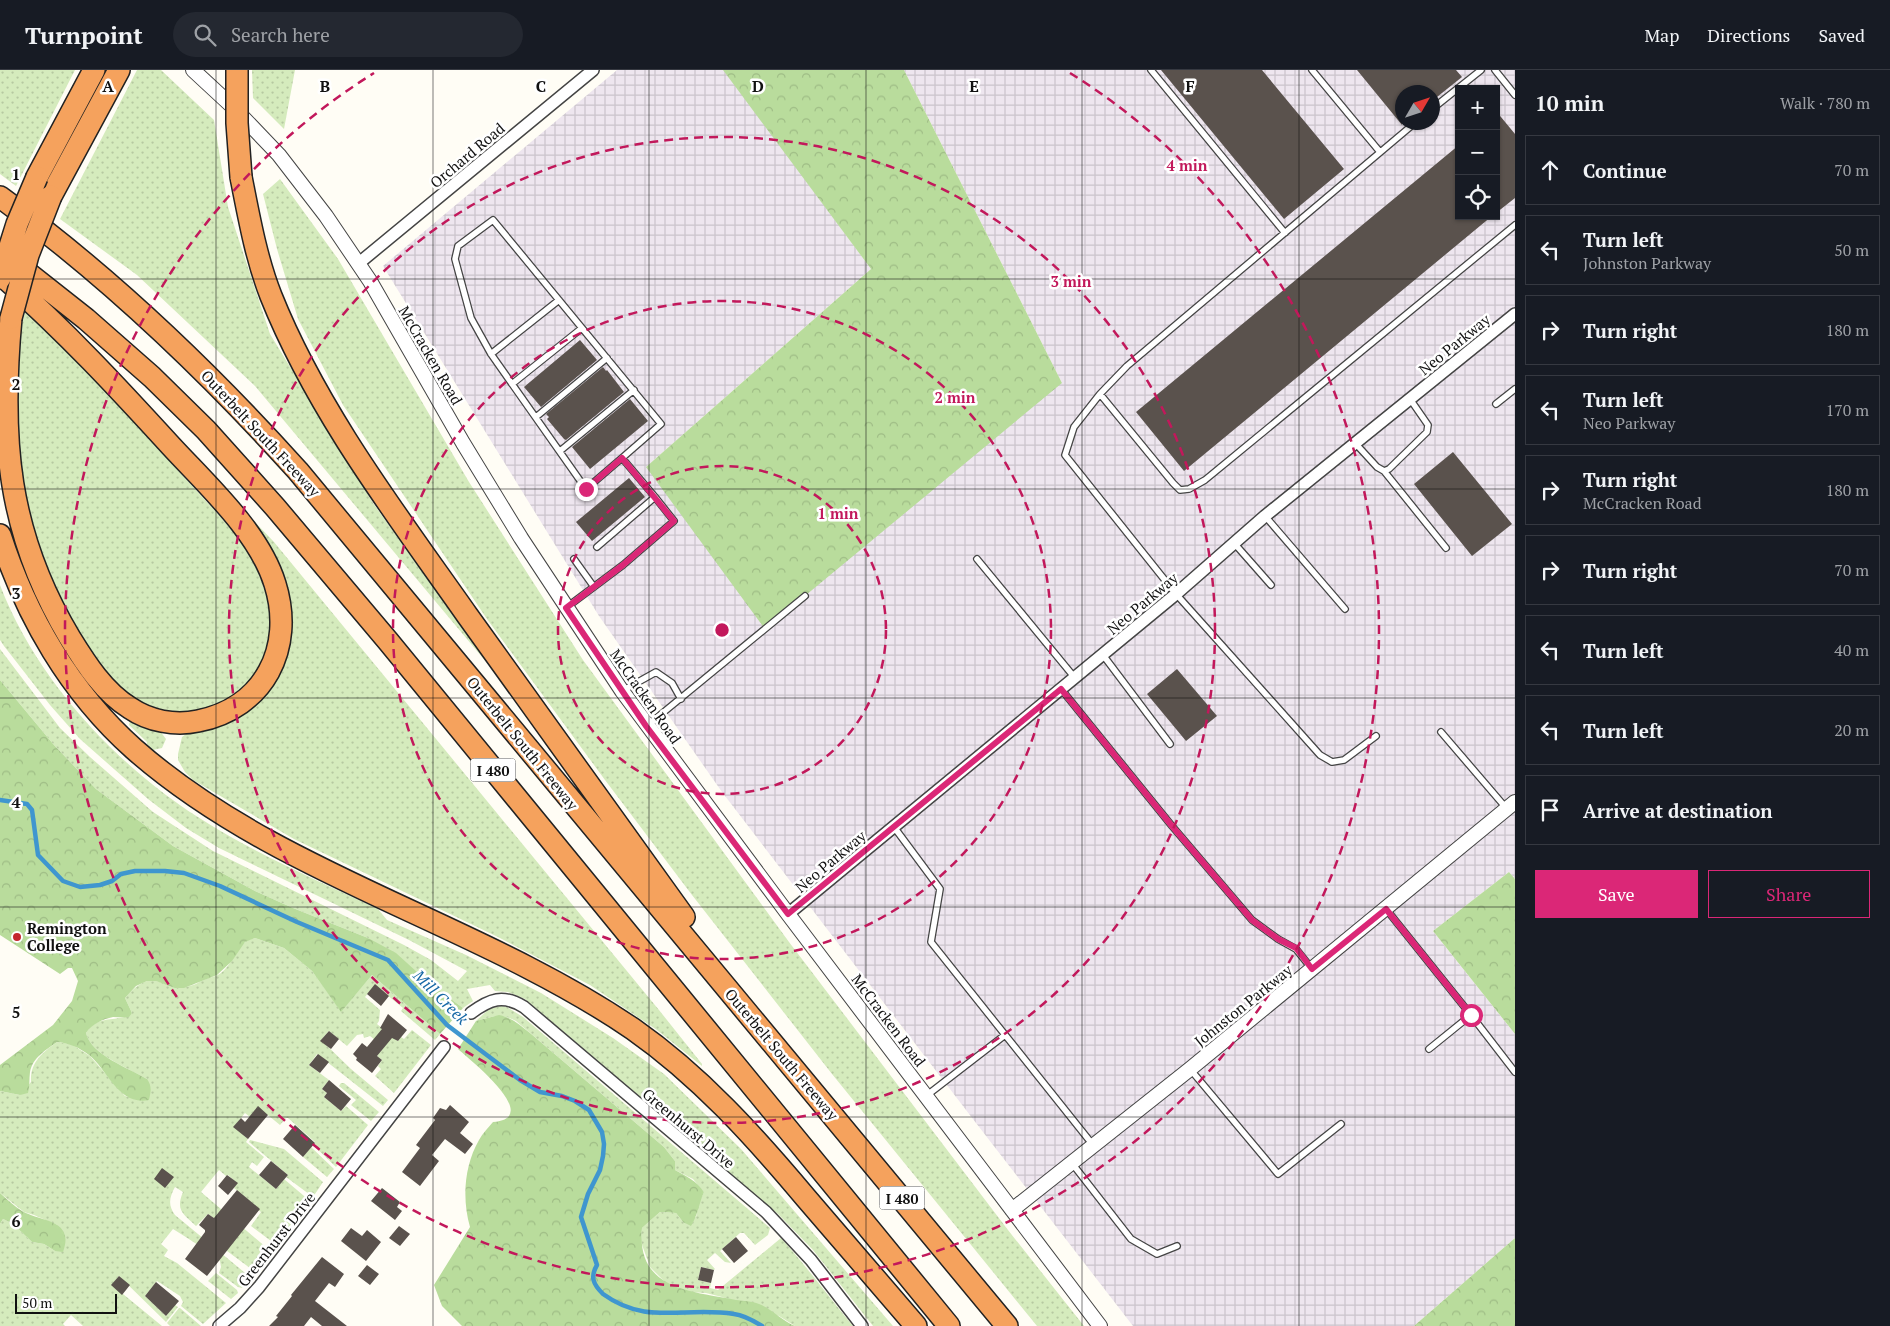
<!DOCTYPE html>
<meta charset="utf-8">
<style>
body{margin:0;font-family:"PT Serif",serif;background:#242831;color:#f1f3f6}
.controls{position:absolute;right:15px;top:15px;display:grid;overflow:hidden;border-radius:0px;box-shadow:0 1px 4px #0004}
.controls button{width:45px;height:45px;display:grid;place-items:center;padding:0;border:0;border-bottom:1px solid #363941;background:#171b24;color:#f1f3f6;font:25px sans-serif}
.compass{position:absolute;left:1395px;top:15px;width:45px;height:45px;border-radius:50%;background:#171b24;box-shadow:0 1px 4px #0004;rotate:51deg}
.scale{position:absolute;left:15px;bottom:12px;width:102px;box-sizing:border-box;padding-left:5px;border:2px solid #111;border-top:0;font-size:14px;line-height:18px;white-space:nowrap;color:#111;-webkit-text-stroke:4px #fff;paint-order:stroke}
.stop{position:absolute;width:15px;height:15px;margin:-11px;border:4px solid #db2777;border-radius:50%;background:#fff}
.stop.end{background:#db2777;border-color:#fff;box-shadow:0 1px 5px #0008}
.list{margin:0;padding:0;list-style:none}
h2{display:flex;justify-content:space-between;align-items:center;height:65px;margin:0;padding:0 20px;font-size:21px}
h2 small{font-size:16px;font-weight:400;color:#9ea1a6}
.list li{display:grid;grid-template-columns:32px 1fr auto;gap:15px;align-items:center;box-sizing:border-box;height:70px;margin:0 10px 10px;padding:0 10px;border:1px solid #363941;border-radius:0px}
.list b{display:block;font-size:19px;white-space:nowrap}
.list p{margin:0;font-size:16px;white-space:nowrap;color:#9ea1a6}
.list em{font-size:16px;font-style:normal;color:#9ea1a6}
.actions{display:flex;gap:10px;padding:15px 20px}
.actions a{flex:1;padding:11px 0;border:1px solid #db2777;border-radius:0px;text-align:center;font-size:18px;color:#db2777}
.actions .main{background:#db2777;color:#fff}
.icon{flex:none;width:28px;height:28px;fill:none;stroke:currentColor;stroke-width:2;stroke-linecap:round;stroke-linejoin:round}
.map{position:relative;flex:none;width:1515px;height:1256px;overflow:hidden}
header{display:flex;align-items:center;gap:30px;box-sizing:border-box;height:70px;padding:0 25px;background:#171b24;border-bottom:1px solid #363941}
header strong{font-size:24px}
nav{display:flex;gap:28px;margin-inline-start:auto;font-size:18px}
.search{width:350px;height:45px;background:#242831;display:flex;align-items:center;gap:12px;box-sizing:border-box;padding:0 18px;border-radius:28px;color:#9ea1a6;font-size:19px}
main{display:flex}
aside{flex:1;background:#171b24}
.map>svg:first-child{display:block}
.industrial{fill:url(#industrial-grid);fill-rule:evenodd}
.grass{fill:url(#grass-dots)}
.forest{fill:url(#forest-crowns)}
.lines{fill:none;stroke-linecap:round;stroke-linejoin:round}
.stream{stroke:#3f96cf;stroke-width:4.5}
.building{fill:#5a524d}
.service-casing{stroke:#444;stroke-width:8}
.minor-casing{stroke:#444;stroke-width:14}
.tertiary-casing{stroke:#444;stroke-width:16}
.motorway-casing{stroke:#222;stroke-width:24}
.service{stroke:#fff;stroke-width:5.5}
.minor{stroke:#fff;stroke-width:11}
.tertiary{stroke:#fff;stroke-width:14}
.motorway{stroke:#f5a25d;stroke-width:21}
.motorway-bridge-casing{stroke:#222;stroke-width:24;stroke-linecap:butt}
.motorway-bridge{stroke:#f5a25d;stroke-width:21}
.route{stroke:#db2777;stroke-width:6}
.grid{fill:none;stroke:#111;stroke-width:1;stroke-opacity:0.55}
.ring{fill:none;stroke:#c2185b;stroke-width:2.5;stroke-dasharray:9 6}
.poi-dot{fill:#c4262e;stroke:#fff;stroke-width:2}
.labels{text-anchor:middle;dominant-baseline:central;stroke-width:5;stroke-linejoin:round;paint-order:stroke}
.shield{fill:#fff;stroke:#585858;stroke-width:1}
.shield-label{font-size:14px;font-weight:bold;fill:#111}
.street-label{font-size:15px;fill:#111;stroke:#fff}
.poi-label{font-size:15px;font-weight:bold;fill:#111;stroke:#fff;text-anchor:start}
.water-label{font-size:16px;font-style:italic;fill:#1768a6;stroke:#fff}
.grid-label{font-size:16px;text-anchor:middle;font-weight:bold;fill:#111;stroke:#fff;stroke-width:5;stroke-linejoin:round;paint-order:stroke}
.centre{fill:#c2185b;stroke:#fff;stroke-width:2.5}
.ring-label{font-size:15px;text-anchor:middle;font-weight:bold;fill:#c2185b;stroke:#fff;stroke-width:5;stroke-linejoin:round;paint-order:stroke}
</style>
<header>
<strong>Turnpoint</strong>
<div class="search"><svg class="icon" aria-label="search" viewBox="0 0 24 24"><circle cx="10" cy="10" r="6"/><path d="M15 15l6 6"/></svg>Search here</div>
<nav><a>Map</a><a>Directions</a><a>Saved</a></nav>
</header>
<main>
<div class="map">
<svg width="1515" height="1256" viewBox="0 0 1515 1256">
<defs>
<pattern id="industrial-grid" width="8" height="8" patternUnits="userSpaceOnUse" patternTransform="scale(1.25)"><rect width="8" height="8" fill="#eee6ef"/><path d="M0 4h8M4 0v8" fill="none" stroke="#cbc4cc"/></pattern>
<pattern id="grass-dots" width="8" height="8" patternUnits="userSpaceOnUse" patternTransform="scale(1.25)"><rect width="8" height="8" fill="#d5ebbd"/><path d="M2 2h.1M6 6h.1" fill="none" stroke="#b6c8a1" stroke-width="1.8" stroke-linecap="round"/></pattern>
<pattern id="forest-crowns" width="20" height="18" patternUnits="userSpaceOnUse" patternTransform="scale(1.25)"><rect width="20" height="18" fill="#b9dc9c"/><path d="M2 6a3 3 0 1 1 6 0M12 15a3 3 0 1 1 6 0" fill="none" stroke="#9ebc85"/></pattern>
</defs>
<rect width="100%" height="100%" fill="#fffdf5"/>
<!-- industrial -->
<path class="industrial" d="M617,0H725L871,199L646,397L1062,313L904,0H1515V809L1509,802L1433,861L1515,964V1168L1414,1256H1133L976,1053L722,722L599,546L383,196ZM1459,19H1496V146H1459ZM1402,22H1432V52H1402Z"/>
<!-- grass -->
<path class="grass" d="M0,0H75L16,116L0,104Z
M137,0H161L214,50L228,137L270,264L373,433L487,593L255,316L137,205L60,149Z
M252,0H295L284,59L253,28Z
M280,109L338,189L469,412L583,590L789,872L1008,1160L1084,1256H1037L832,1004L692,825L605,710L487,549L343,335L298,249L277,179L263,124Z
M26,239C80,293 132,349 183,406C207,433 241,465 256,498C267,522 275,552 267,578C252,631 188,657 139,631C92,606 51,516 35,466C30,450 27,433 24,416C21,403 16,389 15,376C14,363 16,349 16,335C17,315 16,294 18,274C19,262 23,250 26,239Z
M237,433L274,472L659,940L702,994V996L657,960L590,915L498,867L294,769L193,710L185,702L178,690V684L182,667L283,593L290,571V548Z
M0,515C37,612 121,701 209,754C263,787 321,812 378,839L387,850L466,885L541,923L613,968L664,1004L741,1079L893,1256H873L813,1180L778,1144L525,929L508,922L495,921L490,915L467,919L473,931L463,938L368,868L293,838L255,821L173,776L96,719L54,675L0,610V579L60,658L90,687L153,742L213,781L404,875L431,890L458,911L467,901L409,870L219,778L186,758L148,729L80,669L50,635L4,576L0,570Z
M130,650L160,661L166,669L162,678L153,680L147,674V672L129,655Z
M255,868L284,878L312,901L341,941L372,905L440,964L435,970L401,941L403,938L375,915L365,927L380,940L379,951L377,954L398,971L401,967L404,969L412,960L431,975L394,1023L375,1006L381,999L378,996L382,990L377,986L384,977L370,966L364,968L363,964L357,965L347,976L329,961L321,970L351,999L388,1030L383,1036L317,984L309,995L329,1010L322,1019L327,1023L324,1027L341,1041L346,1036L368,1055L336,1097L313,1075L315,1072L288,1048H286L280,1055L258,1037L250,1047L245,1043L234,1057L248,1069L246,1072L264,1087L257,1096L252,1092L249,1097L276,1119L284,1109L310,1131L275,1174L251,1156L261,1142L258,1140L259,1139L234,1118L237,1113L228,1105L226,1106L219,1100L201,1122L267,1178L269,1181L254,1201L227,1181L214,1148L208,1144L196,1156C184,1144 175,1141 183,1122L175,1117C169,1128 168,1135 175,1145L250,1207L242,1218L238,1217L219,1203L221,1197L220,1191C205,1179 189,1169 173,1159L161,1174L168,1180L164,1186L177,1193L226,1233L203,1254L181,1236L183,1232L180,1226L157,1211L145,1226L166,1246L175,1235L178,1237L166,1252L119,1206L112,1215L162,1256H83L71,1245L63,1254L65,1256H0V1154L3,1149L12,1153L32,1172L44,1174L55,1181L57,1155L34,1145L24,1142L0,1123V1021L20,1025L31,1012C30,992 42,983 57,972L71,974L90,986L125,1026L140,1030L147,1009C129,998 90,984 86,963C95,949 106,950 120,948C124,948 128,945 132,943L125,928C157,891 161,926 193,915C197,914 200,911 204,910C209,907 216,907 221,903C232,894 235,881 245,872C247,870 252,869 255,868Z
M501,936L507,937L523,947L770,1158L768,1165L755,1175L744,1163H740L720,1181L731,1193L725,1192L715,1183L707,1190L715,1199L714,1200L701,1197L698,1210L711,1213L710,1218L718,1220L781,1168C806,1196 829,1227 853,1256H795L779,1246L722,1227L706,1223L689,1222L665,1212L650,1197L641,1172L642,1158L660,1142L676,1143L683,1152L696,1147L699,1133L704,1122L693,1109L675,1100V1091L664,1077L516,951C499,942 493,947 476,951L489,939Z
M341,1013H344L379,1042L371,1051L351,1035L356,1030L339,1016Z
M250,1070L284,1079L323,1112L313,1127L286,1107L288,1105L249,1072Z
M311,1077L334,1099L327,1107L303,1087Z
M216,1203L237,1220L238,1223L231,1229L208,1211Z
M179,1238H180L201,1256H170L167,1253Z"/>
<!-- forest -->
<path class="forest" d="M723,0H904L1062,313L765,559L646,397L871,199Z
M0,610L54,675L96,719L173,776L255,821L293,838L368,868L396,883L428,912L463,938L440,964L372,905L341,942L312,901L284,878L255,868L245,872L232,891L217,905L184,918H175L156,911H147L136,916L125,928L132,943L129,947C124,948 118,947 113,947C103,949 92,954 86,963C91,985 129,998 147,1009C152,1016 151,1021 149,1030C118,1036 108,1000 89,985C80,978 69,973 57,972C46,980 33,987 30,1002C29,1009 30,1016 28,1023L20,1025L0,1021V995L53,955L72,931L78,911L72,898H68L60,904L0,865Z
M1509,802L1515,809V964L1433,861Z
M499,945C511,947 520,955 530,963L664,1077L675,1091V1100C686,1106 697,1111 704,1122C699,1133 698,1145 691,1156L683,1152L676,1143L660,1142L642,1158C636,1220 691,1221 736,1230C743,1231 752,1231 759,1234C772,1239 782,1251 795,1256H462L442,1236L434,1215L470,1157C462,1129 464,1096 479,1070C482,1064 488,1058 493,1052C544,1048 470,990 458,979L476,951Z
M0,1123C7,1129 14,1136 22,1141C41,1152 75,1149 63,1182L55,1181L44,1174L32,1172L12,1153L3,1149L0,1154Z
M1515,1168V1256H1414Z"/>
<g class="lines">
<!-- stream -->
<path class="stream" d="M0,730L27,734L32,740L38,785L63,811L80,817L100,815L112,811L121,804L135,801H165L184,803L220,816L297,852L388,890L447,955L520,1010L540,1022L562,1026L575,1031L589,1040L602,1062L604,1074L603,1086L600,1100L588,1124L581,1147L597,1195C590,1207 593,1214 603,1224C647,1256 684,1236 734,1244C744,1245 754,1251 762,1256"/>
</g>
<!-- building -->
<path class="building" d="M1161,0H1262L1344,99L1284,149Z
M1357,0H1456L1462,7L1432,31V22H1402V55Z
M1496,41L1515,64V128L1496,143Z
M1459,75V146H1492L1184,401L1136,342Z
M580,270L597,290L541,337L524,317Z
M603,297L606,301L607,300L624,322L566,370L564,369L547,349L549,347L546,344Z
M630,329L648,351L590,399L572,377Z
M1453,382L1512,454L1472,486L1414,414Z
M629,408L645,427L592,471L576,452Z
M1177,599L1217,646L1186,671L1147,624Z
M375,914L389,926L381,936L367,924Z
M388,944L407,960L398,971L392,968L377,986L382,990L372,1003L356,990L357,988L353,984L362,973L367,977L382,959L380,958Z
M329,961L339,969L331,979L320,971Z
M318,984L329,992L320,1003L309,995Z
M329,1010L351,1029L341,1041L324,1027L327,1023L322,1019Z
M450,1035L469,1052L460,1063L473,1074L465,1084L445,1069L432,1085L439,1091L420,1116L402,1102L420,1078L416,1075L435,1050L433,1048L440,1038L446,1040Z
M258,1036L268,1045L248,1069L233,1057L241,1048L245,1052Z
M295,1055L315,1073L303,1087L283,1069Z
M271,1091L288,1105L276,1119L259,1105Z
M162,1098L174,1107L165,1118L154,1109Z
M227,1105L238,1113L228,1125L218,1116Z
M382,1118L400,1132L397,1137L402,1141L395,1150L371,1131Z
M237,1120L260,1139L207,1206L185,1189L205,1162V1160L199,1155L208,1144L214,1148Z
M399,1156L410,1164L400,1176L389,1168Z
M351,1158L362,1166L367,1160L381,1172L366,1191L341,1171Z
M736,1167L748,1181L734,1193L722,1179Z
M322,1187L344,1204L335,1217L329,1213L315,1231L347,1256H322L311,1247L304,1256H269L278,1247L276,1246L292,1226L291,1225Z
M367,1195L379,1204L370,1215L358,1206Z
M701,1197L714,1200L711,1213L698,1210Z
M119,1206L130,1215L122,1225L111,1215Z
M156,1212L179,1231L166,1246L145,1226Z"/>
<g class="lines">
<!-- service casing -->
<g class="service-casing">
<path id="service" d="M1151,0L1285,163
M1312,0L1380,82
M1495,0L1515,25
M1432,39L1481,0
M491,284L559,230
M512,314L582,258
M1100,324L1173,413L1180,420L1189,419L1205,410L1515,155
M1496,334L1515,319
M536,347L607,288
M1355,373L1377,397L1384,401L1389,399L1427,362L1428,355L1410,329
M560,381L634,320
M622,388L661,354L493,150L458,176L455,189L471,248L491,284L586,419L622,388L655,427
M1384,401L1446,478
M1265,446L1345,539
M1234,473L1271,515
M574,489L594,517
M977,489L1075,608
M567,537L623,495L674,451L655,427L597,477
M1103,585L1170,674
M1061,619L1172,756L1252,850L1278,869L1296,879L1312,899
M622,621L656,602L672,613L681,629
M648,655L805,526
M1441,662L1507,739
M1376,666L1344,690L1332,692L1320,685L1176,524L1065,385L1074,357L1100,324L1127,296L1416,52
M894,757L940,819L931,872L1093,1075
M1386,839L1471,945L1429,979
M1471,945L1515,1002
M1190,999L1278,1104L1341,1054
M926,1026L1005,965
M1071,1092L1131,1169L1157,1184L1177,1176"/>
</g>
<!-- minor casing -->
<g class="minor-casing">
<path id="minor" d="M359,193L593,0
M788,844L1176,524L1265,446L1515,244
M471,943C490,929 503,924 524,937L766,1142L811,1190L862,1256
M219,1256L240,1238L259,1217L444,977"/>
</g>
<!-- tertiary casing -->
<g class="tertiary-casing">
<path id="tertiary" d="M193,0L234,38L279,85L326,146L370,211L463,373L521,468L622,621L788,844L1100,1256
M1012,1140L1190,999L1515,732"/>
</g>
<!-- motorway casing -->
<g class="motorway-casing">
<path id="motorway" d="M37,107L94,0
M241,107C249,147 256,188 271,226C317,341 396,444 467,545C539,646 611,747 684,847
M51,126L119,0
M0,127C110,207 207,300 298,401L1007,1256
M10,189L86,249L152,307L206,360L275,437L388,571L949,1256
M6,209C65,261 118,318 171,376C207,415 259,462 275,514C295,578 264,638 198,651C175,656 149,651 130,638C104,622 86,594 70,568C7,463 0,368 11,248
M0,465C26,546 70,622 134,679C277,805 476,852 633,959C700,1006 754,1066 806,1128C843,1171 879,1213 916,1256"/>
</g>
<!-- service -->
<use href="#service" class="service"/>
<!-- minor -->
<use href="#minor" class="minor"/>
<!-- tertiary -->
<use href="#tertiary" class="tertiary"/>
<!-- motorway -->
<use href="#motorway" class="motorway"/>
<!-- motorway-bridge casing -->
<g class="motorway-bridge-casing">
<path id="motorway-bridge" d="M237,0V53L241,107
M0,208L17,154L37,107
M11,248L28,185L51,126"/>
</g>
<!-- motorway-bridge -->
<use href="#motorway-bridge" class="motorway-bridge"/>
</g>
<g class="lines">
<!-- route -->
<path class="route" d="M586,419L622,388L674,451L623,495L566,538L646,656L788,844L1061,619L1172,756L1252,850L1278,869L1296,878L1312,899L1386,839L1471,945"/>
</g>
<!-- grid -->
<path class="grid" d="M216,0V1256M433,0V1256M649,0V1256M866,0V1256M1082,0V1256M1299,0V1256M0,209H1515M0,419H1515M0,628H1515M0,837H1515M0,1047H1515"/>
<!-- distance rings -->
<g class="ring">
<circle cx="722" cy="560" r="164"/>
<circle cx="722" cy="560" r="329"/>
<circle cx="722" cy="560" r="493"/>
<path d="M1070 3A657 657 0 1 1 374 3"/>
</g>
<!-- markers -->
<circle class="poi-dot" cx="17" cy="867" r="5"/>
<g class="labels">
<!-- shield labels -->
<g class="shield">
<rect x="470.5" y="688.5" width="45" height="23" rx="4"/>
<rect x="879.5" y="1116.5" width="45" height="23" rx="4"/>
</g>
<g class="shield-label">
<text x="493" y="700">I 480</text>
<text x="902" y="1128">I 480</text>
</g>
<!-- street labels -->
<g class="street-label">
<text transform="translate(467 85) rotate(-40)">Orchard Road</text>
<text transform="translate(1454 274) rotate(-39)">Neo Parkway</text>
<text transform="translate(431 285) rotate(60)">McCracken Road</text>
<text transform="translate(261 363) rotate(47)">Outerbelt South Freeway</text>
<text transform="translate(1142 533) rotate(-40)">Neo Parkway</text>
<text transform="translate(646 626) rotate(55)">McCracken Road</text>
<text transform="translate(523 673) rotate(51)">Outerbelt South Freeway</text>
<text transform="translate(830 791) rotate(-40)">Neo Parkway</text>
<text transform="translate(1243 935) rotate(-39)">Johnston Parkway</text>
<text transform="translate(889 950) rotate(53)">McCracken Road</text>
<text transform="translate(782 984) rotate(50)">Outerbelt South Freeway</text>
<text transform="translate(689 1058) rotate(40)">Greenhurst Drive</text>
<text transform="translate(276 1169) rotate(-52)">Greenhurst Drive</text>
</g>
<!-- poi labels -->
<g class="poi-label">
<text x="27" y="858">Remington<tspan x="27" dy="17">College</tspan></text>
</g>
<!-- water labels -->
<g class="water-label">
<text transform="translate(441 927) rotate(45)">Mill Creek</text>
</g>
</g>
<g class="grid-label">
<text x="108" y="22">A</text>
<text x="325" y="22">B</text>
<text x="541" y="22">C</text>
<text x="758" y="22">D</text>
<text x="974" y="22">E</text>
<text x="1190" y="22">F</text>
<text x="16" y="110">1</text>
<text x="16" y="320">2</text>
<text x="16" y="529">3</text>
<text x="16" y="738">4</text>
<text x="16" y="948">5</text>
<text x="16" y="1157">6</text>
</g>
<circle cx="722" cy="560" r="8" class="centre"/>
<g class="ring-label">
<text x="1187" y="101">4 min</text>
<text x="1071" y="217">3 min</text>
<text x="955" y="333">2 min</text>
<text x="838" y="449">1 min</text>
</g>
</svg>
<div class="controls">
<button>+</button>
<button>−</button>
<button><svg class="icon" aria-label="locate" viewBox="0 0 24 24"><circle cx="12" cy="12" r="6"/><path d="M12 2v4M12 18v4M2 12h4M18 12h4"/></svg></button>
</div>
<svg class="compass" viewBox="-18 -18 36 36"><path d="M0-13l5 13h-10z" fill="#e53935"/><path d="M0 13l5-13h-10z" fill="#9ea1a6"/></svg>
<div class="scale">50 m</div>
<div class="stop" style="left:1471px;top:945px"></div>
<div class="stop end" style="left:586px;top:419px"></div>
</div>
<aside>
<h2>10 min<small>Walk · 780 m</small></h2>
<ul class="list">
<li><svg class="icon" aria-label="ahead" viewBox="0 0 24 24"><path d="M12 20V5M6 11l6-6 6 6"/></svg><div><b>Continue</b></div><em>70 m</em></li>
<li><svg class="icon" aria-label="left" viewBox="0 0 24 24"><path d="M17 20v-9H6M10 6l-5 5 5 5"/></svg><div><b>Turn left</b><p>Johnston Parkway</p></div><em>50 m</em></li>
<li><svg class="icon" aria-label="right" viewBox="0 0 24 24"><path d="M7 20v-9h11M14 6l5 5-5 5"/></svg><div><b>Turn right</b></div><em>180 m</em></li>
<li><svg class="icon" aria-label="left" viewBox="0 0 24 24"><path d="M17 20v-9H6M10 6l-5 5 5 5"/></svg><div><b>Turn left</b><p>Neo Parkway</p></div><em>170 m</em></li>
<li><svg class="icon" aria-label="right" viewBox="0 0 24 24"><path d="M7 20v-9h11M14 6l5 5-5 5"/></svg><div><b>Turn right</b><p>McCracken Road</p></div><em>180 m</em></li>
<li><svg class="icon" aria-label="right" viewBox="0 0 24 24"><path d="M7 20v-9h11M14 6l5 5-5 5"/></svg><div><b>Turn right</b></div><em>70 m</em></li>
<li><svg class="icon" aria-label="left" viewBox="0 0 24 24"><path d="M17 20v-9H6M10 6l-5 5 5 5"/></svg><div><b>Turn left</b></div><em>40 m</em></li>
<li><svg class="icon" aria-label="left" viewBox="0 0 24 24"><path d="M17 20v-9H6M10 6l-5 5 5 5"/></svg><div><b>Turn left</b></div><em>20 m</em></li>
<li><svg class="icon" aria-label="arrive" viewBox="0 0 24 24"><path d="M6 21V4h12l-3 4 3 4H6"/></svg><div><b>Arrive at destination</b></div></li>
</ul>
<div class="actions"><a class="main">Save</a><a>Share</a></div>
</aside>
</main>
